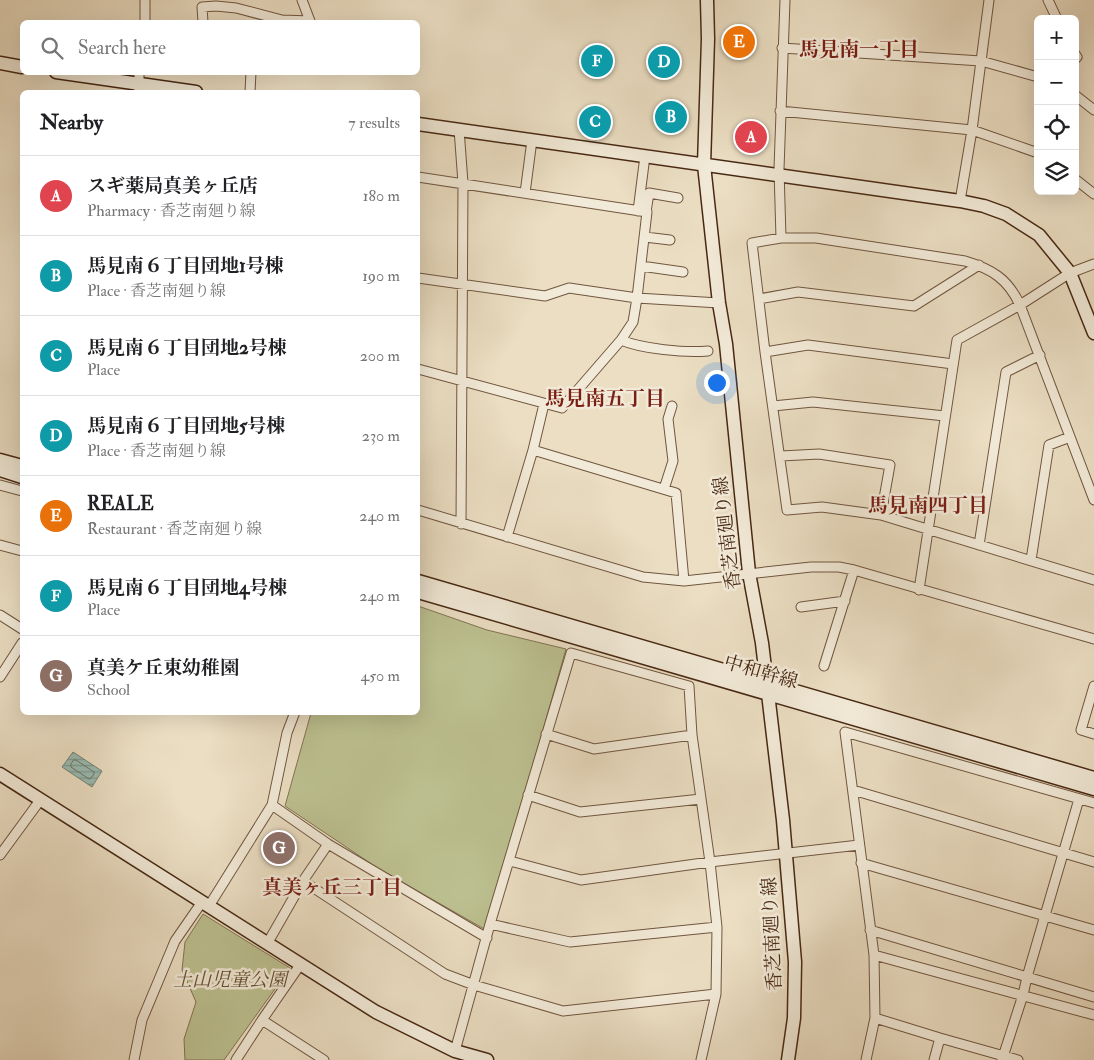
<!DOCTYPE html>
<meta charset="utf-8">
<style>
body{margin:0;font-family:"IM FELL Double Pica","Noto Serif JP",serif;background:#f6f6f6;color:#202124}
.controls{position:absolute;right:15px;top:15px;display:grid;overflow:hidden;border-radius:8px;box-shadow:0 5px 20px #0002}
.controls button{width:45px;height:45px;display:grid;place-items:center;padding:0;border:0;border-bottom:1px solid #e0e0e0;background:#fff;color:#202124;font:25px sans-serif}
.you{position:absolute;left:716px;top:382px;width:18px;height:18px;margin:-12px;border:4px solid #fff;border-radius:50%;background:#1a73e8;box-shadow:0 0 0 8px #1a73e833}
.badge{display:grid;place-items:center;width:32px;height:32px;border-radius:50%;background:#8f2418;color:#fff;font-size:16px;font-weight:700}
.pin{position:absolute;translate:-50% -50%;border:2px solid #fff;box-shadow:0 1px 5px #0006}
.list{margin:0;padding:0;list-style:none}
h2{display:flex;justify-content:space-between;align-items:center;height:65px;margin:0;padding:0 20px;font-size:21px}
h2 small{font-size:16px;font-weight:400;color:#757577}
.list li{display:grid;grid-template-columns:32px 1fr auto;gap:15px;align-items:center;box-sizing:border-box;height:80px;padding:0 20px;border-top:1px solid #e0e0e0}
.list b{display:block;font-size:19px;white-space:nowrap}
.list p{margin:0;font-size:16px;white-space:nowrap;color:#757577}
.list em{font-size:16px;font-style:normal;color:#757577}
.icon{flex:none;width:28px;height:28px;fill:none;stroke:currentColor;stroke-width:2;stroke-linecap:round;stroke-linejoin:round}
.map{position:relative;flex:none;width:1094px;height:1060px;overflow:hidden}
.search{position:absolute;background:#fff;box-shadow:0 5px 20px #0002;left:20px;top:20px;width:400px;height:55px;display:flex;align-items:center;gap:12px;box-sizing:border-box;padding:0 18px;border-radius:8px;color:#757577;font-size:19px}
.panel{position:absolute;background:#fff;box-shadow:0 5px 20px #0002;left:20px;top:90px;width:400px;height:625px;border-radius:8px}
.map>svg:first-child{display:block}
.green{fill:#bcc090;stroke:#827452}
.water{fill:url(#water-rules);stroke:#788173}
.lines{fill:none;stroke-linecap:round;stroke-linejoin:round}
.shore{stroke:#707263;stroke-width:1}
.street-casing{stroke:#71563f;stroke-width:11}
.secondary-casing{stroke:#482813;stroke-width:15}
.street{stroke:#f2ead8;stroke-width:9}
.secondary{stroke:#f2ead8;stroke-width:12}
.labels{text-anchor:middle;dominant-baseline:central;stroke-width:5;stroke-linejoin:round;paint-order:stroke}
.street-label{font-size:19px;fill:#482813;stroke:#f2ead8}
.park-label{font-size:19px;font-style:italic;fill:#654e32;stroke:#f2ead8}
.neighbourhood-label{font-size:20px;font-weight:bold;fill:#7a1f14;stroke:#f2ead8}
</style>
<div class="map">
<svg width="1094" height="1060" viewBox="0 0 1094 1060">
<defs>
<pattern id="water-rules" width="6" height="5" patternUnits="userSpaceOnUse" patternTransform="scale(1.25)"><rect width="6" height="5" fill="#98bcb3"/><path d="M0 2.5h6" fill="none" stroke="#7e9990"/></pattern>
</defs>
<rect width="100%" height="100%" fill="#ebdec3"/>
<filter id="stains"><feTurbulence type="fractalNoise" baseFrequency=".004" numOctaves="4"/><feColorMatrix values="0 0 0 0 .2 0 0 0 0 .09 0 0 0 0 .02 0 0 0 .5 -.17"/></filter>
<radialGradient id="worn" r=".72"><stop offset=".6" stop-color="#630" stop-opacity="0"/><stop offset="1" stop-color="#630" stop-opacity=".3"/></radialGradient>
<!-- green -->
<path class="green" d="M418,606L487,630L566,649L486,930L379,869L285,806L311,713L418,712Z
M203,914L290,968L224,1060H185L184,1039L196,1002L182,970L185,942Z"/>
<!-- water -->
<path class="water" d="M73,752L102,771L92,787L62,767Z"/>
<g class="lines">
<!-- shore -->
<path class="shore" d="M74,760H76L94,772V774L91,778L89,779L71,767V764Z"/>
<!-- street casing -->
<g class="street-casing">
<path id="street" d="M302,0L310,21
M1048,0L1057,19
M145,22V0
M203,22L202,7L216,6L236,8L282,20L310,21V22
M782,48L981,61L1038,77
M1075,54L1077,57L1075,59
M139,92V72
M250,92L251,72
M1075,95L1094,110
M780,111L972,130L1038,153
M459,129L463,183L461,524
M418,177L647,212L637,298L633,322L621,340L562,408L418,369
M1075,179L1094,194
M525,193L532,140
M960,201L972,130L989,0
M638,211L645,156
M646,212L649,193L678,198
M645,237L670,240
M781,238L779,169L785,0
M641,266L683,272
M418,278L545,296L569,288L637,298L719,303
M759,299L798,292L914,306L979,265
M621,340C642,349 685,353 708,351
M765,352L808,345L953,364
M773,406L813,402L945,416
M533,450L544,404
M781,456L819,454L890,465L881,515
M0,485L22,491
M664,489L673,461L668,419L672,406
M1094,500L1020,305C1008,279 992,269 965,261L816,238H781L752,243L765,352L787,510L822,507L881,515L1094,580
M418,510L643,577L684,581L811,567H839L854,570L1094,639
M507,537L533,450L676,493L684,581
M0,545L22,551
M979,545L1006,372L1040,355
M1031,560L1049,445L1070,437
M919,590L957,340L1020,305L1070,273L1094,264
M801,607L845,601
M0,615L22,629
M824,666L854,570
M0,677L22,643
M1094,686L1081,730L1094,734
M546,734L594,749L692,735
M853,790L1094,862
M528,795L580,812L701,799
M1094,803L845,732L874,955L1094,1015
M272,805L328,844L487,938
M0,855L41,799
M510,861L581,880L710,862L859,845
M861,863L1094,930
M303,881L445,974L474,985L563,1011L716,994
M209,906L272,805L287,733L295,712
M490,924L570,942L717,927
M870,930L1094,997
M267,944L303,881L328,844
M874,955L875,1018
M300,965L262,1020L324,1060
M455,1051L490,924L571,653L689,686L692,735L710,862L717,927L716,994L701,1060
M134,1060L142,1020L175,941L202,902
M236,1060L262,1020
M866,1060L875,1018L940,1038L1018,1060
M934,1060L940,1038
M1002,1060L1023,995L1027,977L1079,799"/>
</g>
<!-- secondary casing -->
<g class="secondary-casing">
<path id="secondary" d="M707,0L708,39L704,165L719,303L726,344L749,573L762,643L783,820L795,962L794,1018L788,1060
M0,63L22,67
M56,72L196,92
M418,124L960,201L984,206L1006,214L1039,235L1070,273L1094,333
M0,460L22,466
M0,470L22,477
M418,581L1094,778
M418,592L1094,789
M0,774L376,1012L455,1051L487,1060"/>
</g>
<!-- street -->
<use href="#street" class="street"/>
<!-- secondary -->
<use href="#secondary" class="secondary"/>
</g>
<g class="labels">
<!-- street labels -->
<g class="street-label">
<text transform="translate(727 533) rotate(-97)">香芝南廻り線</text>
<text transform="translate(761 672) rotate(16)">中和幹線</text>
<text transform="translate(772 934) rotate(-93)">香芝南廻り線</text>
</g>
<!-- park labels -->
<g class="park-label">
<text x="230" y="980">土山児童公園</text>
</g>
<!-- neighbourhood labels -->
<g class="neighbourhood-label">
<text x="859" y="49">馬見南一丁目</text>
<text x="605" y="398">馬見南五丁目</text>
<text x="928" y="505">馬見南四丁目</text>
<text x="332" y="887">真美ヶ丘三丁目</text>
</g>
</g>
<rect width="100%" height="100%" filter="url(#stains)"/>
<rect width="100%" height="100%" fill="url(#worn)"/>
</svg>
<div class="controls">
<button>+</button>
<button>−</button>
<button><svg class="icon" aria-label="locate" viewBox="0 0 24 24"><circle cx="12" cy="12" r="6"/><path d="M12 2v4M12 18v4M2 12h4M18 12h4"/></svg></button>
<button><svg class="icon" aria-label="layers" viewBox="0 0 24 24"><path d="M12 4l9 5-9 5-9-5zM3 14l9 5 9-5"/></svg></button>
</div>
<div class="you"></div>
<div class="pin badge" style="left:751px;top:137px;background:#e0444e">A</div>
<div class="pin badge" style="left:671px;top:117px;background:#0f9aa8">B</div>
<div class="pin badge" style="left:595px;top:122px;background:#0f9aa8">C</div>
<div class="pin badge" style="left:664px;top:62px;background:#0f9aa8">D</div>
<div class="pin badge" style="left:739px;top:42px;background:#e8710a">E</div>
<div class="pin badge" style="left:597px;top:61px;background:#0f9aa8">F</div>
<div class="pin badge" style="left:279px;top:848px;background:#8d6e63">G</div>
<div class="search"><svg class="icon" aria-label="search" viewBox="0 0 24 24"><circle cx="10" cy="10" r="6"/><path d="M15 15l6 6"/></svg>Search here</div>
<section class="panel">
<h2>Nearby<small>7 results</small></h2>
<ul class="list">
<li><span class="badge" style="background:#e0444e">A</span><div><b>スギ薬局真美ヶ丘店</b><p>Pharmacy · 香芝南廻り線</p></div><em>180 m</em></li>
<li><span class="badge" style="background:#0f9aa8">B</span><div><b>馬見南６丁目団地1号棟</b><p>Place · 香芝南廻り線</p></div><em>190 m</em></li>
<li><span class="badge" style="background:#0f9aa8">C</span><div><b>馬見南６丁目団地2号棟</b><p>Place</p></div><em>200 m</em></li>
<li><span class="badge" style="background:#0f9aa8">D</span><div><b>馬見南６丁目団地5号棟</b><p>Place · 香芝南廻り線</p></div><em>230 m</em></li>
<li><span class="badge" style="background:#e8710a">E</span><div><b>REALE</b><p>Restaurant · 香芝南廻り線</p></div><em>240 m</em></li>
<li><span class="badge" style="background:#0f9aa8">F</span><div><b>馬見南６丁目団地4号棟</b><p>Place</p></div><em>240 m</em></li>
<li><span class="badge" style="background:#8d6e63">G</span><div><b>真美ケ丘東幼稚園</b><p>School</p></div><em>450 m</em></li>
</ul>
</section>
</div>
